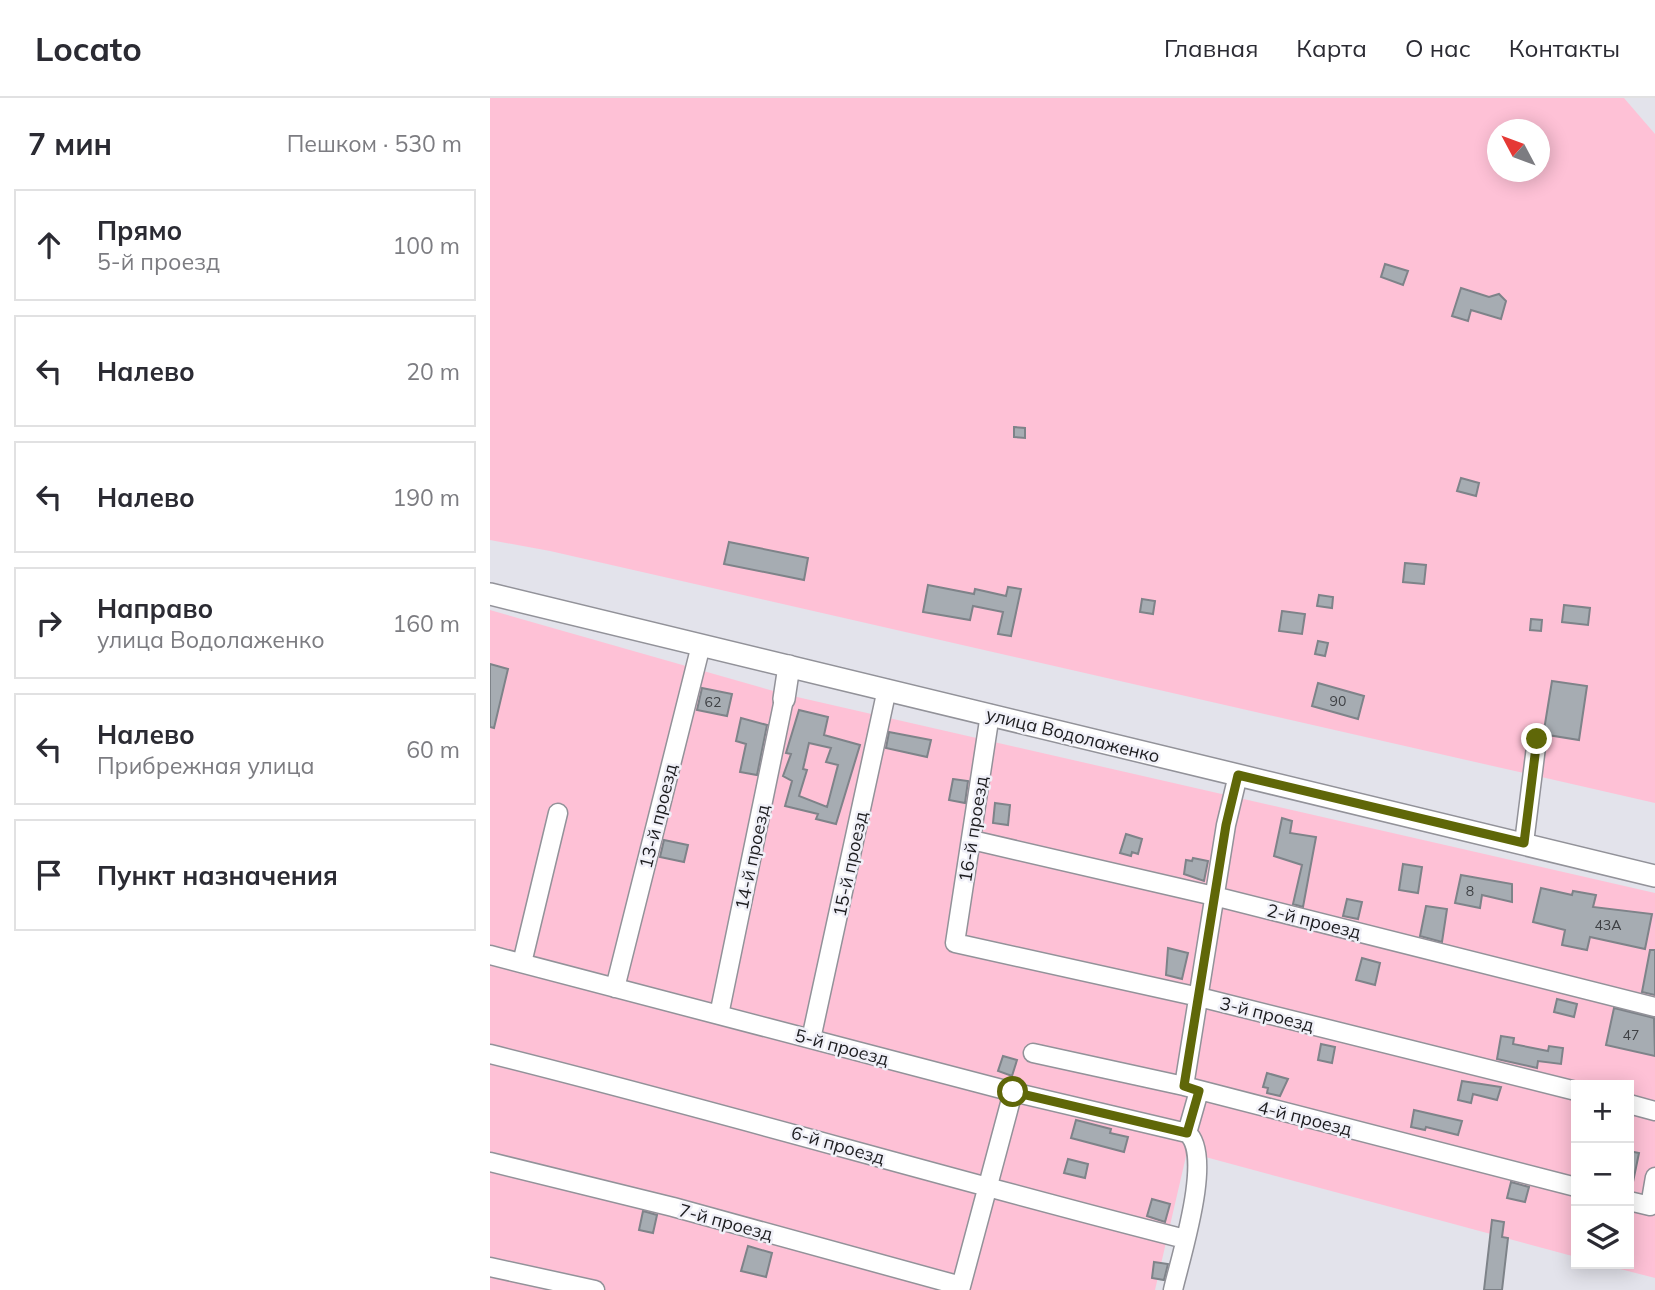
<!DOCTYPE html>
<html lang="ru">
<meta charset="utf-8">
<style>
body{margin:0;font-family:Mulish,sans-serif;background:#f7f7f7;color:#2b2b33}
.controls{position:absolute;right:21px;bottom:21px;display:grid;overflow:hidden;border-radius:0px;box-shadow:0 4px 18px #0003}
.controls button{width:63px;height:63px;display:grid;place-items:center;padding:0;border:0;border-bottom:2px solid #e1e1e2;background:#fff;color:#2b2b33;font:35px sans-serif}
.compass{position:absolute;left:997px;top:21px;width:63px;height:63px;border-radius:50%;background:#fff;box-shadow:0 4px 18px #0003;rotate:311deg}
.stop{position:absolute;width:21px;height:21px;margin:-16px;border:5px solid #5f6708;border-radius:50%;background:#fff}
.stop.end{background:#5f6708;border-color:#fff;box-shadow:0 2px 7px #0008}
.list{margin:0;padding:0;list-style:none}
h2{display:flex;justify-content:space-between;align-items:center;height:91px;margin:0;padding:0 28px;font-size:30px}
h2 small{font-size:23px;font-weight:400;color:#7c7c81}
.list li{display:grid;grid-template-columns:46px 1fr auto;gap:21px;align-items:center;box-sizing:border-box;height:112px;margin:0 14px 14px;padding:0 14px;border:2px solid #e1e1e2;border-radius:0px}
.list b{display:block;font-size:26px;white-space:nowrap}
.list p{margin:0;font-size:23px;white-space:nowrap;color:#7c7c81}
.list em{font-size:23px;font-style:normal;color:#7c7c81}
.icon{flex:none;width:38px;height:38px;fill:none;stroke:currentColor;stroke-width:2;stroke-linecap:round;stroke-linejoin:round}
.map{position:relative;flex:none;width:1165px;height:1192px;overflow:hidden}
header{display:flex;align-items:center;gap:42px;box-sizing:border-box;height:98px;padding:0 35px;background:#fff;border-bottom:2px solid #e1e1e2}
header strong{font-size:33px}
nav{display:flex;gap:38px;margin-inline-start:auto;font-size:24px}
main{display:flex}
aside{flex:1;background:#fff}
.map>svg:first-child{display:block}
.green{fill:#fec1d6;fill-rule:evenodd}
.building{fill:#a6acb2;stroke:#7e8389;stroke-width:2;fill-rule:evenodd}
.lines{fill:none;stroke-linecap:round;stroke-linejoin:round}
.minor-casing{stroke:#929299;stroke-width:21}
.major-casing{stroke:#929299;stroke-width:24}
.minor{stroke:#fff;stroke-width:18}
.major{stroke:#fff;stroke-width:21}
.route{stroke:#5f6708;stroke-width:9}
.labels{text-anchor:middle;dominant-baseline:central;stroke-width:5;stroke-linejoin:round;paint-order:stroke}
.number-label{font-size:14px;fill:#3e4044}
.street-label{font-size:18px;fill:#1c1c1f;stroke:#f0f0f8}
</style>
<header>
<strong>Locato</strong>
<nav><a>Главная</a><a>Карта</a><a>О нас</a><a>Контакты</a></nav>
</header>
<main>
<aside>
<h2>7 мин<small>Пешком · 530 m</small></h2>
<ul class="list">
<li><svg class="icon" aria-label="ahead" viewBox="0 0 24 24"><path d="M12 20V5M6 11l6-6 6 6"/></svg><div><b>Прямо</b><p>5-й проезд</p></div><em>100 m</em></li>
<li><svg class="icon" aria-label="left" viewBox="0 0 24 24"><path d="M17 20v-9H6M10 6l-5 5 5 5"/></svg><div><b>Налево</b></div><em>20 m</em></li>
<li><svg class="icon" aria-label="left" viewBox="0 0 24 24"><path d="M17 20v-9H6M10 6l-5 5 5 5"/></svg><div><b>Налево</b></div><em>190 m</em></li>
<li><svg class="icon" aria-label="right" viewBox="0 0 24 24"><path d="M7 20v-9h11M14 6l5 5-5 5"/></svg><div><b>Направо</b><p>улица Водолаженко</p></div><em>160 m</em></li>
<li><svg class="icon" aria-label="left" viewBox="0 0 24 24"><path d="M17 20v-9H6M10 6l-5 5 5 5"/></svg><div><b>Налево</b><p>Прибрежная улица</p></div><em>60 m</em></li>
<li><svg class="icon" aria-label="arrive" viewBox="0 0 24 24"><path d="M6 21V4h12l-3 4 3 4H6"/></svg><div><b>Пункт назначения</b></div></li>
</ul>
</aside>
<div class="map">
<svg width="1165" height="1192" viewBox="0 0 1165 1192">
<rect width="100%" height="100%" fill="#e3e3eb"/>
<!-- green -->
<path class="green" d="M0,0H1134L1165,36V705L60,453L0,442ZM1007,32H1050V74H1007Z
M0,512L294,596L1165,795V1180L1111,1166H1139V987H1086V1159L697,1054L665,1192H0Z"/>
<!-- building -->
<path class="building" d="M895,166L918,173L913,187L891,179Z
M971,190L999,199L1009,196L1016,203L1011,221L981,212L978,223L962,218Z
M524,329L535,330V340L524,339Z
M971,380L989,385L986,398L967,393Z
M239,444L318,460L314,482L234,466Z
M915,465L936,467L934,486L913,484Z
M438,487L484,496L485,491L516,498L518,489L531,491L521,538L508,536L513,514L483,508L480,522L433,514Z
M829,497L843,499L842,510L827,508Z
M652,501L665,503L663,516L650,514Z
M1074,507L1100,510L1098,527L1072,524Z
M792,513L815,516L812,536L789,533Z
M1041,521L1052,522L1051,533L1040,532Z
M828,543L838,545L835,558L825,556Z
M0,566L18,571L4,630L0,629Z
M1062,583L1097,588L1089,642L1058,637L1054,632Z
M828,585L874,598L868,621L822,608Z
M212,590L242,596L237,618L207,612Z
M309,612L338,619L334,637L370,647L346,726L326,721L328,716L295,708L302,683L293,678L301,656L296,655ZM319,645L341,650L336,664L348,667L337,709L309,698L317,672L313,671Z
M251,620L277,627L267,677L250,674L256,646L246,643Z
M399,634L441,642L437,659L396,650Z
M463,681L478,683L475,705L459,702Z
M505,705L520,707L518,727L503,725Z
M792,720L802,723L800,735L826,739L813,809L803,806L812,767L784,758Z
M636,736L652,741L648,756L642,754L641,758L630,755Z
M174,742L198,747L194,764L170,759Z
M703,760L718,763L714,783L694,776L696,762L702,763Z
M913,766L932,769L928,795L909,792Z
M971,777L1022,786V804L992,797L990,810L965,805Z
M1051,790L1082,797L1083,793L1106,797L1103,809L1162,816L1155,851L1100,839L1097,852L1072,847L1075,832L1043,824Z
M857,801L872,804L868,821L853,818Z
M936,808L957,811L952,844L930,838Z
M678,850L698,855L692,881L676,877Z
M1160,852H1165V897L1152,894Z
M872,860L890,865L885,887L866,882Z
M1067,901L1087,906L1084,919L1064,914Z
M1124,910L1164,920L1165,958L1116,947Z
M1011,938L1024,940L1023,946L1058,953L1059,948L1073,950L1071,966L1048,963L1047,970L1007,961Z
M831,946L845,949L842,965L828,962Z
M513,958L527,962L522,978L508,973Z
M777,975L798,981L790,998L777,995L778,990L773,989Z
M972,983L1011,989L1007,1002L983,996L981,1005L968,1002Z
M924,1012L972,1023L968,1037L936,1029L935,1032L921,1029Z
M586,1022L621,1031L620,1035L638,1039L634,1054L581,1040Z
M1139,1053L1149,1055L1143,1084L1139,1083Z
M578,1061L598,1066L595,1080L574,1075Z
M1021,1084L1039,1089L1035,1104L1017,1100Z
M662,1101L680,1106L675,1124L657,1118Z
M153,1113L167,1117L163,1135L149,1132Z
M1002,1122L1014,1124L1012,1139L1018,1140L1012,1192H994Z
M258,1148L282,1155L276,1179L251,1173Z
M664,1164L678,1166L674,1182L662,1180Z"/>
<g class="lines">
<!-- minor casing -->
<g class="minor-casing">
<path id="minor" d="M500,616L465,845L709,899L1086,993
M482,742L724,798L1165,909
M1034,745L1047,641
M0,857L523,994L697,1035C724,1056 690,1161 683,1192
M32,865L68,715
M125,890L211,547
M229,917L294,601
M321,941L397,591
M543,955L694,988L1086,1089
M0,956C233,1014 462,1082 695,1141
M694,988L736,727L748,677
M1139,1006L1165,1013
M697,1035L709,993
M0,1064L183,1109L471,1188
M1139,1103L1160,1108L1165,1079
M0,1169L105,1192
M470,1192L523,994"/>
</g>
<!-- major casing -->
<g class="major-casing">
<path id="major" d="M0,496L1165,778
M294,601L299,568"/>
</g>
<!-- minor -->
<use href="#minor" class="minor"/>
<!-- major -->
<use href="#major" class="major"/>
</g>
<g class="lines">
<!-- route -->
<path class="route" d="M523,994L697,1035L709,993L694,988L736,727L748,677L1034,745L1047,641"/>
</g>
<g class="labels">
<!-- number labels -->
<g class="number-label">
<text x="848" y="603">90</text>
<text x="223" y="604">62</text>
<text x="980" y="793">8</text>
<text x="1118" y="827">43А</text>
<text x="1141" y="937">47</text>
</g>
<!-- street labels -->
<g class="street-label">
<text transform="translate(583 637) rotate(14)">улица Водолаженко</text>
<text transform="translate(168 718) rotate(-76)">13-й проезд</text>
<text transform="translate(483 731) rotate(-81)">16-й проезд</text>
<text transform="translate(262 759) rotate(-78)">14-й проезд</text>
<text transform="translate(360 766) rotate(-78)">15-й проезд</text>
<text transform="translate(824 823) rotate(14)">2-й проезд</text>
<text transform="translate(777 916) rotate(14)">3-й проезд</text>
<text transform="translate(352 949) rotate(15)">5-й проезд</text>
<text transform="translate(815 1020) rotate(14)">4-й проезд</text>
<text transform="translate(348 1047) rotate(16)">6-й проезд</text>
<text transform="translate(236 1124) rotate(15)">7-й проезд</text>
</g>
</g>
</svg>
<div class="controls">
<button>+</button>
<button>−</button>
<button><svg class="icon" aria-label="layers" viewBox="0 0 24 24"><path d="M12 4l9 5-9 5-9-5zM3 14l9 5 9-5"/></svg></button>
</div>
<svg class="compass" viewBox="-18 -18 36 36"><path d="M0-13l5 13h-10z" fill="#e53935"/><path d="M0 13l5-13h-10z" fill="#7c7c81"/></svg>
<div class="stop" style="left:523px;top:994px"></div>
<div class="stop end" style="left:1047px;top:641px"></div>
</div>
</main>
